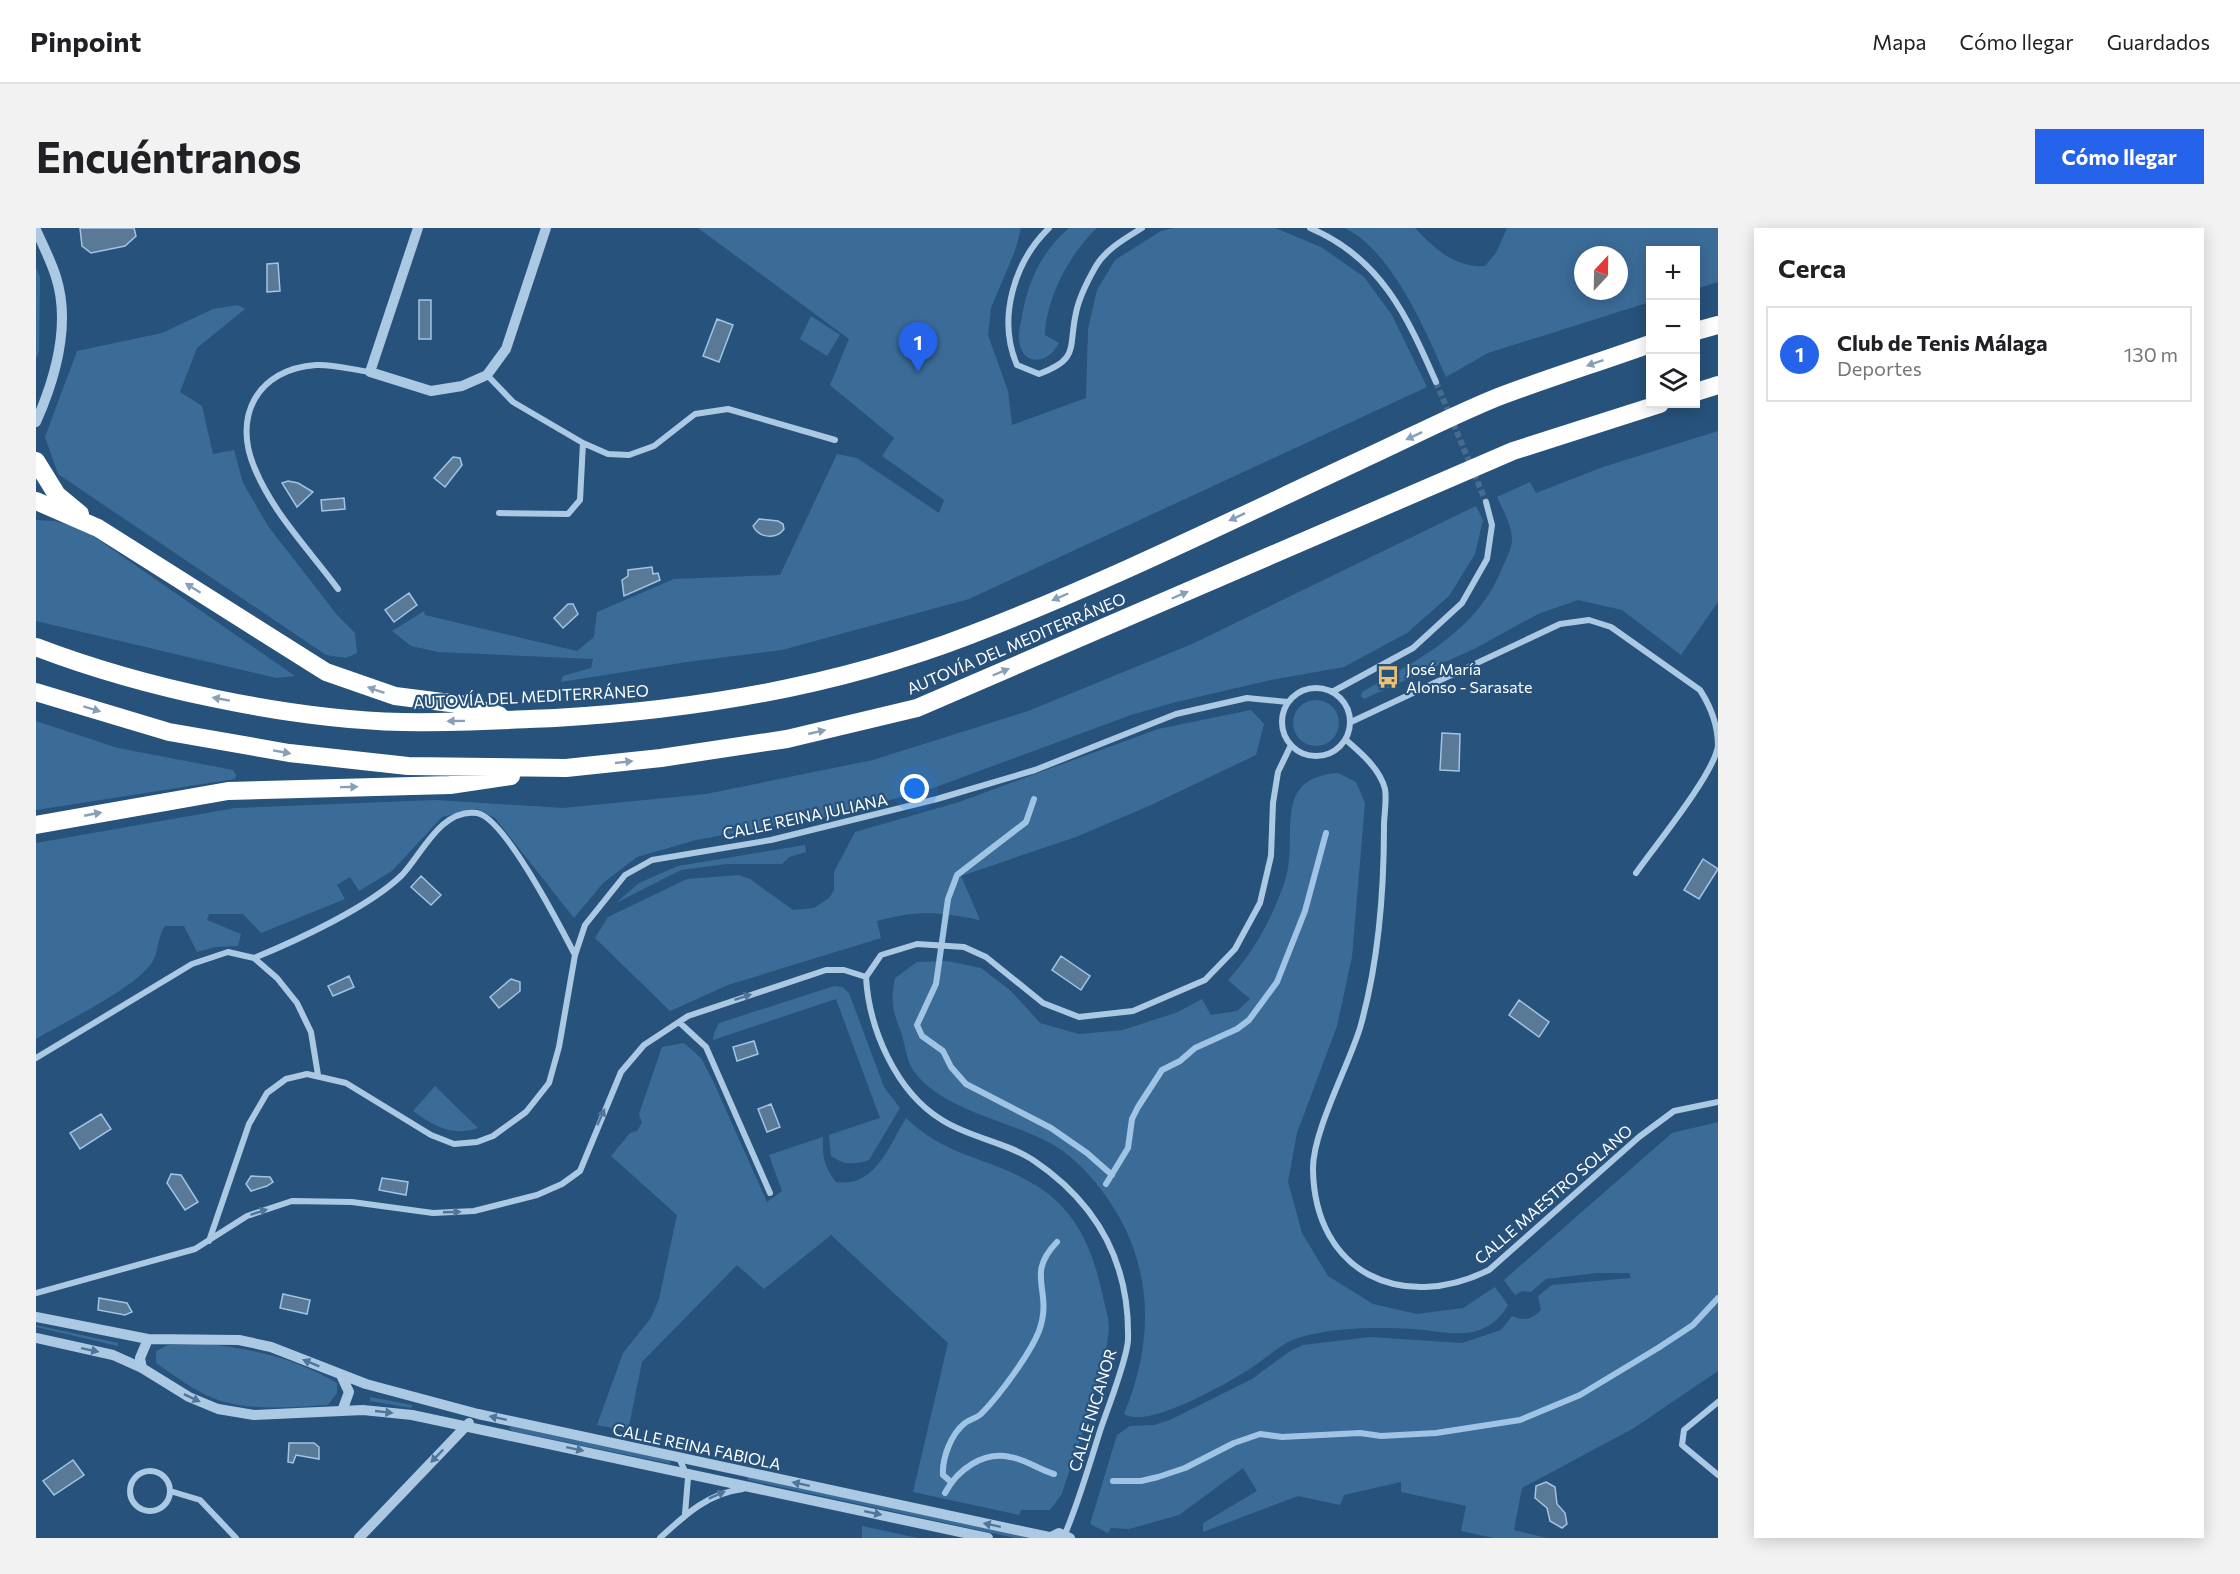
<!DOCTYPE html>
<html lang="es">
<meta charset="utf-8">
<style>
body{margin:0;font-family:Commissioner,sans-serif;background:#f2f2f2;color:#202124}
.controls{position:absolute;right:18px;top:18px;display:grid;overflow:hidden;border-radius:0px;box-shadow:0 3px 15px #0003}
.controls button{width:54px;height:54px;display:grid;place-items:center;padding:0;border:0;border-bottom:2px solid #e0e0e0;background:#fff;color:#202124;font:30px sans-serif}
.compass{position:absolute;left:1538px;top:18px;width:54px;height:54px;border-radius:50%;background:#fff;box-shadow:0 3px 15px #0003;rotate:22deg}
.you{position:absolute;left:879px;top:561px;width:21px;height:21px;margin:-15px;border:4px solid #fff;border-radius:50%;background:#1a73e8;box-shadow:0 0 0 9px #1a73e833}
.badge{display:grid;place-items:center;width:39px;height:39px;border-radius:50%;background:#2563eb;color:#fff;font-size:20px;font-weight:700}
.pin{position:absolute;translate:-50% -50px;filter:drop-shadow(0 2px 3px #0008)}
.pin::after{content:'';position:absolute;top:32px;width:21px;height:18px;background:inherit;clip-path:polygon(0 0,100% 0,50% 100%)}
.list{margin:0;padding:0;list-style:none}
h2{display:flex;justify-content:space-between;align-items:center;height:78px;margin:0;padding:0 24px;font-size:26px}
h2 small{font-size:20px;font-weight:400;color:#757577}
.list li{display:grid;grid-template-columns:39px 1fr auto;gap:18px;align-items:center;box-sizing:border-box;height:96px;margin:0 12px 12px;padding:0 12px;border:2px solid #e0e0e0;border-radius:0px}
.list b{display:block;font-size:22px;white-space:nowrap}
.list p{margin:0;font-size:20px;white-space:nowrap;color:#757577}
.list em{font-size:20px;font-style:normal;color:#757577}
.icon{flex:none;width:33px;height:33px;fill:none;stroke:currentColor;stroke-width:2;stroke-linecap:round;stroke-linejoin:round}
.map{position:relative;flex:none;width:1682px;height:1310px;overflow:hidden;border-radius:0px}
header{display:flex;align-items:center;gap:36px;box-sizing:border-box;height:84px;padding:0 30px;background:#fff;border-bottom:2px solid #e0e0e0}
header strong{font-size:28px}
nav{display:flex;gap:33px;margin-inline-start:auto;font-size:21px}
.intro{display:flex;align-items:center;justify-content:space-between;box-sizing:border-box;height:144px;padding:0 36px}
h1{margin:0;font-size:42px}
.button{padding:15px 27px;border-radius:0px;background:#2563eb;color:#fff;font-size:21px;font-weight:700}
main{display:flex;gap:36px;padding:0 36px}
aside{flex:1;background:#fff;border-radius:0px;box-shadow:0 3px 15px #0003}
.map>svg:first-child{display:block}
.green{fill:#3b6c98;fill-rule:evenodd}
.water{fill:#5a7996;stroke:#a0c5e4;stroke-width:1.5}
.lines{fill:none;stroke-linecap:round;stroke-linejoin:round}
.stream{stroke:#a0c5e4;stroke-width:6}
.minor-tunnel{stroke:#476c8f;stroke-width:6;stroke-dasharray:6 3;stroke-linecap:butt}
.minor{stroke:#acc9e4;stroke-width:6}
.tertiary{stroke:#acc9e4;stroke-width:10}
.motorway{stroke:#fff;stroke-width:18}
.oneway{fill:#88a0b6}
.oneway2{fill:#4f769a}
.labels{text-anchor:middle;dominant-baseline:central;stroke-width:4.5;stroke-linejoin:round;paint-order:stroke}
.street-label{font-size:16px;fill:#fff;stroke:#27527b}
.poi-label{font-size:16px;fill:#fff;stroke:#27527b;text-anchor:start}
</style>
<header>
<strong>Pinpoint</strong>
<nav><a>Mapa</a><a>Cómo llegar</a><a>Guardados</a></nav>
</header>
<div class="intro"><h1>Encuéntranos</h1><a class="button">Cómo llegar</a></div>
<main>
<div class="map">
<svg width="1682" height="1310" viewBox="0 0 1682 1310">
<rect width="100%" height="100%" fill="#27527b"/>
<!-- green -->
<path class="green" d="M662,0H985L979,23L955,80L952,107L972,163L976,197L1050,170L1052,101L1061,62L1079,32L1125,3L1137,0H1239L1285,19L1328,49L1356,87L1391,159L933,371L746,422L651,434L525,454L527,448L555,440L557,431L402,424L375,418L356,403L388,383L389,387L541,423L558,409L561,384L638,351L744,347L801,226L821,230L903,285L908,272L846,228L858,210L794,157L813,111Z
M1033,0H1061C1034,25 1010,70 1009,107L1023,115C1011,138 985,138 983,111C982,104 985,95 986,88C992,53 1006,23 1033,0Z
M1309,0H1379C1399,21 1419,40 1449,38L1460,25L1471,0H1682V54L1660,61V22H1614V74L1452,125L1410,149C1390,103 1356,23 1309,0ZM1547,27H1583V63H1547Z
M0,40L4,49L3,123L0,131Z
M202,77L209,81L161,120L144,164L166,178L177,226L198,222L207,255L232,298L302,388L319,405L321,425L310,430L290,427L22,246L9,209L41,123L126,105L177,81Z
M775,88L804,107L791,128L764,111Z
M1682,203V374L1645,427L1586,382L1542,372L1502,386L1440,420L1328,471L1325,468L1326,464C1382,432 1443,402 1467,338C1470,331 1476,320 1476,312C1476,297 1467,282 1461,269L1494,254L1500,265L1567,239Z
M1440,278L1447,292L1439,326L1413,368L1371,405L1308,439L1235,452L1136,475L1095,487L889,563L788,589L660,612L601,629L567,655L538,690L459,590L442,581L406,589L356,643L323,663L314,649L301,657L309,671L225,705L207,686H173L171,692L205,706L202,718L179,719L161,724L148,698H129C121,710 123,722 117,733C102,759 28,794 0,811V615L199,580L400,572L527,580L670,566L837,532L992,483L1156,416Z
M0,292L19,293L47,301L259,448L240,450L0,393Z
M1257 495a23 23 0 1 1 46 0a23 23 0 1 1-46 0Z
M1215,482L1228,496L1220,527L1115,577L1040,609L925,648L944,692C902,684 883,682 841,693L845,710L692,757L634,783L559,710L572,689L651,651L703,647L714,651L757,682L778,680L793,670L798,662V644L819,604L923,574L1122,501Z
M0,493L82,520L197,542L200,547L199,551L0,582Z
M1302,545L1320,554L1329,575L1316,729L1301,798L1261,905L1252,954L1266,1005L1292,1048L1337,1076L1381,1086L1427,1080L1459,1059L1472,1077C1464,1091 1453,1100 1437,1104C1417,1108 1397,1102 1377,1101C1340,1099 1295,1099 1259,1111C1245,1116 1233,1128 1221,1136C1198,1152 1112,1202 1088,1186C1121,1107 1117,1027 1063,959C1050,942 1032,924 1012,914C971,892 905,882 877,842C871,833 869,818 866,807C857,782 854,778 859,750L881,734L911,733L945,740L975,763L1004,795L1043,806L1087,802L1142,784L1166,771L1175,787L1201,783L1214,771L1192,752C1219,723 1236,690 1249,653C1264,609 1233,550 1302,545Z
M769,617L770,624L753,629L746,636H691L645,642L580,675L603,655L642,638Z
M798,758L806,759L813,765L848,859L864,880L833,932C817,937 808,937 795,928L793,907L844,890L800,771L677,812L678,805L683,795Z
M648,815L665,830L677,853L731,974L746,963L733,927L787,909C786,929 788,938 800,954C839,960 853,918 870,890C910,929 949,928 994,954C1040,979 1057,1021 1067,1069C1069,1078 1073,1090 1073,1100C1068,1155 1042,1213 1026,1266L1014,1282H985L983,1287L877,1264L912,1115L795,1007L728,1061L701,1037L606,1134L592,1203L561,1197L587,1125L615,1090L623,1071L641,987L575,928L594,905L601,903L606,895L603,886L626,819Z
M399,858L442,900C416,909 398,898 377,883Z
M1682,894V1143L1598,1200L1486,1260L1478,1302L1511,1310H1458L1425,1303L1430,1278L1365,1264V1254L1308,1267L1304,1277L1262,1268L1167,1304V1295L1221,1263L1207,1240L1143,1287L1093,1301L1075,1300L1072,1305L1054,1296L1081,1207L1094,1198L1118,1197L1134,1192L1216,1151L1254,1123L1267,1117L1334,1109L1426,1115L1465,1102L1476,1088C1488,1093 1495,1092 1505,1082L1502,1068L1516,1057L1595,1050L1593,1045H1561L1510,1051L1495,1064L1486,1063L1479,1067L1468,1052L1636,905Z
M0,1097L82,1115V1118L0,1099Z
M171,1116C218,1121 260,1131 301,1155V1165L292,1177C258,1179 218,1183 185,1173C161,1165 140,1149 120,1135V1123L132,1117Z
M334,1169L376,1177L375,1180L334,1173Z
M475,1198L633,1232L635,1236L476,1203L473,1200Z
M711,1249L994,1309V1310H979L712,1252Z
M826,1298L882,1310H826Z"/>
<!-- water -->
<path class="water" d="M44,0H98L100,8L89,18L55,25L46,18Z
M242,35L244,63L231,64V36Z
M383,72H395V111H383Z
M681,91L697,97L683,134L667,128Z
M417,229L424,230L426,237L409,259L398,250Z
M252,253L262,255L277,264L261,279L246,255Z
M308,270L309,281L286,283L285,272Z
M723,291L742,293L747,296L748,301C740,312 723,310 717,298Z
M616,339L617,346L622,345L624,352L588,368L586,352L592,348V342Z
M373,365L381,377L358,394L349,382Z
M532,376H537L542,386L527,400L518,390Z
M1406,505L1424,506L1423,543L1404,542Z
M1667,631L1682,641L1663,671L1648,662Z
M385,648L405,667L395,677L375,659Z
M1025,728L1054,748L1045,762L1016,742Z
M313,748L318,759L297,768L292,758Z
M475,751L484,754V763L463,780L454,769Z
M1483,772L1513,794L1503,809L1473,787Z
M718,813L722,826L701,833L697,819Z
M735,876L744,899L731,904L722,881Z
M65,886L75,901L44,921L34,905Z
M135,946L145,947L162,974L149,982L131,955Z
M215,948L234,949L237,954L231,958L215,963L210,956Z
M346,950L372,954L370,967L343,962Z
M247,1066L274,1072L271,1086L244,1080Z
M63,1070L91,1075L96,1084L89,1087L62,1082Z
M253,1215H278L283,1219V1231L260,1227L257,1235L252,1234Z
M37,1232L48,1247L18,1267L7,1253Z
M1510,1254L1519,1259L1521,1276L1529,1285L1531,1296L1526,1300L1514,1293L1511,1280L1499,1270L1500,1258Z"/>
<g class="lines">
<!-- stream -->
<path class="stream" d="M998,571L990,594L921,647L912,671L900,756L881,797L886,808L907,823L915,839L930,856L1015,900L1051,925L1076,947
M1070,956L1092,920L1096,891L1102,879L1126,842L1144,833L1159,820L1201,801L1213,792L1241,754L1269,683L1290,605
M1077,1253H1105L1122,1249L1149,1240L1198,1215L1224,1206L1246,1209L1324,1205L1345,1208L1400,1205L1484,1192L1544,1167L1622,1120L1657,1097L1682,1070
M915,1254L907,1247C906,1230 915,1206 929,1195C934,1191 941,1190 945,1186C963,1168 994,1126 1003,1103C1018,1062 988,1048 1021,1014
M909,1265C921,1242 947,1223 974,1229C989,1231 1004,1242 1018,1246"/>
<!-- minor-tunnel -->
<path class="minor-tunnel" d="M1400,154L1450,274"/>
<!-- minor -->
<path class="minor" d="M1013,0C978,34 961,91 981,137L1003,146C1044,131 1032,120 1040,85C1043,69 1052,52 1060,38C1070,21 1090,10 1106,0
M1274,0C1345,30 1371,88 1400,154
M451,147L477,174L547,215L572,226L593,227L618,218L659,186L692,181L799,212
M463,285L532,286L544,272L547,215
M302,361C274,323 237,285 219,241C196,189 221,141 280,137C297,136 317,142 334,144
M1246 494a34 34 0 1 1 68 0a34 34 0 1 1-68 0Z
M1296,464L1377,420L1426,375L1451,331L1456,297L1450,274
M1315,494L1524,396L1553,392L1575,399L1664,462C1675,479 1682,497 1682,518C1678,546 1619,618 1600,645
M1310,512C1325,525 1344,541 1349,561C1351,572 1348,587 1348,598C1348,663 1342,737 1324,800C1312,839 1276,905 1277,942C1279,1045 1366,1085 1453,1042L1603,909L1638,883L1682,874
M218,730C262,712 333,679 366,647C386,626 405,580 441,585C469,590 525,700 539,727
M830,749C833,801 860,864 906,892C934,910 970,914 997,932C1061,975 1094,1034 1092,1112C1091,1132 1071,1182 1064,1203C1053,1238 1043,1273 1029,1306
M830,749L845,727L881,716L928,719L950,729L1007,775L1043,789L1097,783L1169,752L1199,721L1224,675L1235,628L1237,575L1242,544L1255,517
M643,794L670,819L734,965
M0,830L156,736L192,724L218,730L241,750L261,775L275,804L282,847
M173,1013L213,896L231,865L250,851L271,846L310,855L395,907L418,916L441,914L457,908L490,884L513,855L523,819L539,727L549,697L589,647L616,632L735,612L901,571L999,542L1140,486L1211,470L1252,474
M0,1065L159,1021L211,988L256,973L316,974L397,985L438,983L501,967L526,956L544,943L585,844L608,817L652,788L790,742H808L830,749
M1682,1174L1648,1202L1646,1217L1682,1247
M643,1230L652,1250L649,1286
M94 1263a20 20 0 1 1 40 0a20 20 0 1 1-40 0Z
M134,1263L164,1272L200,1310
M624,1310C649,1287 672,1265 707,1261"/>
<!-- tertiary -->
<path class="tertiary" d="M382,0L334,144L395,163L426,158L451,147L470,121L510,0
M0,2C7,17 15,33 20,49C35,96 19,151 0,194
M0,1089L112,1111L203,1112L235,1119L330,1156L442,1186L1013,1309
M0,1110L77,1127L106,1140L153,1169L182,1181L218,1187L327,1182L376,1187L952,1310
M106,1140L104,1130L112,1111
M305,1147L313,1164L306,1183
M323,1310L433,1195
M1013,1310L1023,1305L1034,1310"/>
<!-- motorway -->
<path class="motorway" d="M1660,103L1682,97
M1660,164L1682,157
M0,233L21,267L44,286
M0,273L62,300L290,444L359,468L430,477L463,487
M0,419C107,460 251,491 366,494C416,495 468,492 519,490C660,482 802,458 934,407C1067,356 1194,293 1323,233C1369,212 1415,188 1462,169C1512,150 1564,134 1614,116
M0,464L133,504L253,525L372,538L530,540L625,530L751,511L881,480L1477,223L1624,176
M0,597L192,563L414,557L475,548"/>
</g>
<!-- one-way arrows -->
<defs><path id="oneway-solid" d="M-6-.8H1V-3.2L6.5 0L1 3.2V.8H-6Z" transform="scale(1.5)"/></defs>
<g class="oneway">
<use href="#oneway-solid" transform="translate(1559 135) rotate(161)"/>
<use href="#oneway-solid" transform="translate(1378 208) rotate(155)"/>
<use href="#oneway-solid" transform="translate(1201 289) rotate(155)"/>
<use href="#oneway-solid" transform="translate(157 360) rotate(-148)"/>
<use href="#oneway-solid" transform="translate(1144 367) rotate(-23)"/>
<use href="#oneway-solid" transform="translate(1024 369) rotate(157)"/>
<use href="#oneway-solid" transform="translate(965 444) rotate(-23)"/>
<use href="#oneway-solid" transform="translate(340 462) rotate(-161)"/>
<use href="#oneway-solid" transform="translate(185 471) rotate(-170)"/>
<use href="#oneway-solid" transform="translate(56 481) rotate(17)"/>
<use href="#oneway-solid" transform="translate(420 493) rotate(179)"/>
<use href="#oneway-solid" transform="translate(781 504) rotate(-13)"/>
<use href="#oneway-solid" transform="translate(246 524) rotate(10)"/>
<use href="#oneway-solid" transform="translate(588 534) rotate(-6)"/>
<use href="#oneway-solid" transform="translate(313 559) rotate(-1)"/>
<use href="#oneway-solid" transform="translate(57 586) rotate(-11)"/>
</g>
<g class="oneway2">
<use href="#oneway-solid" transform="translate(707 769) rotate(-18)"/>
<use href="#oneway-solid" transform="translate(565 889) rotate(-66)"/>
<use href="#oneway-solid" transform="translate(223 984) rotate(-18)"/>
<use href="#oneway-solid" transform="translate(416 984) rotate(-2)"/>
<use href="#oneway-solid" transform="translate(54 1122) rotate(12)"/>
<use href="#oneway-solid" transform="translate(275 1135) rotate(-158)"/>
<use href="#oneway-solid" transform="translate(156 1170) rotate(25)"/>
<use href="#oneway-solid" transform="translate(348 1184) rotate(6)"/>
<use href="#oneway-solid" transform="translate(462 1190) rotate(-168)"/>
<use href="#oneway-solid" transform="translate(539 1221) rotate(12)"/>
<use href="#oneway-solid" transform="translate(401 1228) rotate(134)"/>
<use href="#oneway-solid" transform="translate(765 1256) rotate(-168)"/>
<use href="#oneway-solid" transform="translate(681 1267) rotate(-24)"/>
<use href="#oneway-solid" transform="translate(837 1285) rotate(12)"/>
<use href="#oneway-solid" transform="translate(956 1297) rotate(-168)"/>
</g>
<!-- icons -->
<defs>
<g id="bus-bare" transform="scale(1.8)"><path d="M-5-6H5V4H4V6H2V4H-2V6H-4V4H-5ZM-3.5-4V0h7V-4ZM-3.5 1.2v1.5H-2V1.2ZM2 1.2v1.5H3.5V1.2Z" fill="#ecc072" stroke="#27527b" stroke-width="2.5" paint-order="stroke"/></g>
</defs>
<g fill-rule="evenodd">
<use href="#bus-bare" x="1352" y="449"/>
</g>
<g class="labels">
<!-- street labels -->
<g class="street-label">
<text transform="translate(980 415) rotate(-23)">AUTOVÍA DEL MEDITERRÁNEO</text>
<text transform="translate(495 468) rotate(-3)">AUTOVÍA DEL MEDITERRÁNEO</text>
<text transform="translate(769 588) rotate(-12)">CALLE REINA JULIANA</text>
<text transform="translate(1517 966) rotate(-41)">CALLE MAESTRO SOLANO</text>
<text transform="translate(1056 1182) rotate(-73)">CALLE NICANOR</text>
<text transform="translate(661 1218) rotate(12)">CALLE REINA FABIOLA</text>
</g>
<!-- poi labels -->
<g class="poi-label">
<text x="1370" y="440">José María<tspan x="1370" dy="18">Alonso - Sarasate</tspan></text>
</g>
</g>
</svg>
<div class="controls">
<button>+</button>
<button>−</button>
<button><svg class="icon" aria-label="layers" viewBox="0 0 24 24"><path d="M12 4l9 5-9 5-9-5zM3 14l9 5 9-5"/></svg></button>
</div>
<svg class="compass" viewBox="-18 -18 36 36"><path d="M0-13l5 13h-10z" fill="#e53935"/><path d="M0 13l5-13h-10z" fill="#757577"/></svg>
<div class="you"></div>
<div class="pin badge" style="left:882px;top:144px">1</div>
</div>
<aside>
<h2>Cerca<small></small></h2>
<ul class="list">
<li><span class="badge">1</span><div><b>Club de Tenis Málaga</b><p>Deportes</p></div><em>130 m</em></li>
</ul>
</aside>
</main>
